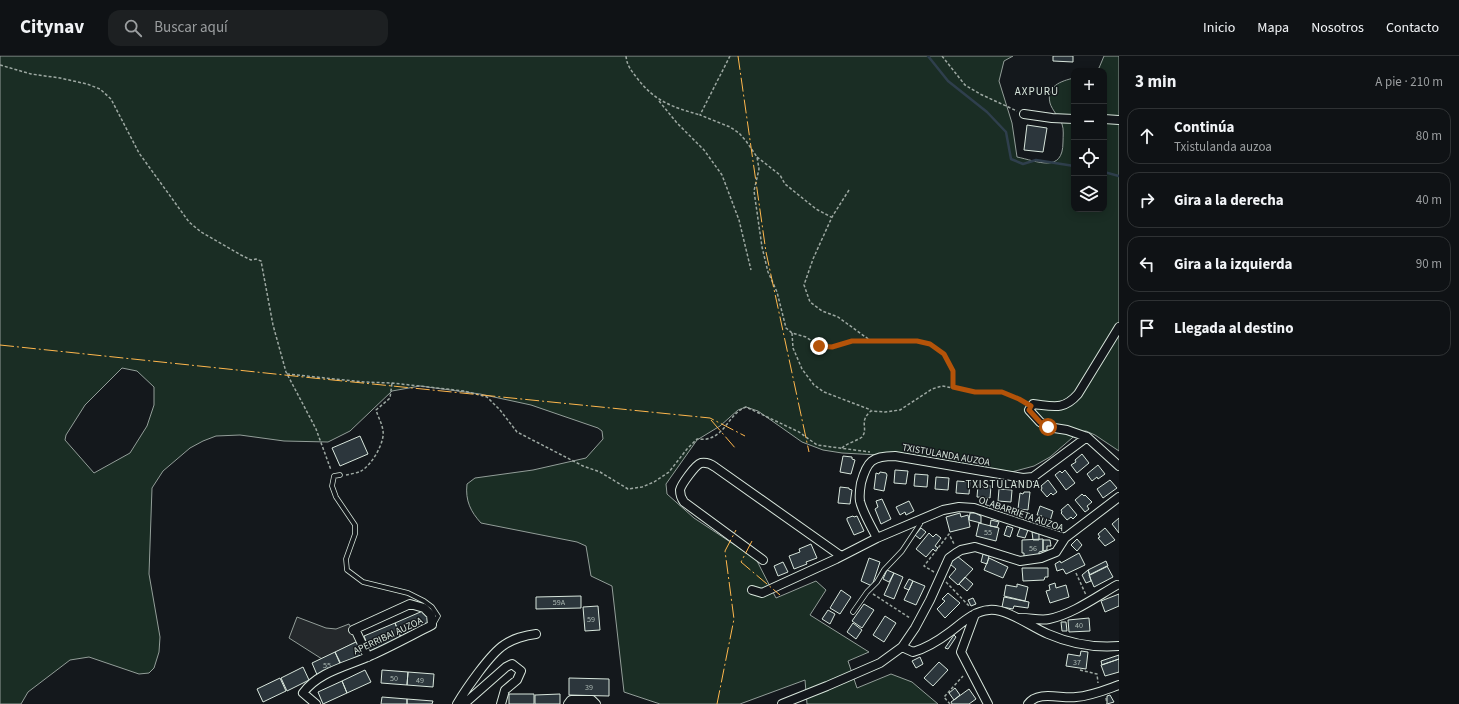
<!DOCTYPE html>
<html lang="es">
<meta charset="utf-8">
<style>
body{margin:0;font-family:"Source Sans 3",sans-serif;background:#1d2022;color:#f1f3f6}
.controls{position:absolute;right:12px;top:12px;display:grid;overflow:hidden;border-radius:8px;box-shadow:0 2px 10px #0003}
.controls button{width:36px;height:36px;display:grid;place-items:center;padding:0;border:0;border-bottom:1px solid #2f3234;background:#0f1215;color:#f1f3f6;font:20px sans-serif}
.stop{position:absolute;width:12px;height:12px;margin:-9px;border:3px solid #b45309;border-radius:50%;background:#fff}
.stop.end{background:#b45309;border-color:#fff;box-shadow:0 1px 4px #0008}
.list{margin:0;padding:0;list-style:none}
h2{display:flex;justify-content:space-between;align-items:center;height:52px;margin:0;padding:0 16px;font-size:17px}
h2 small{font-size:13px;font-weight:400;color:#9b9ea0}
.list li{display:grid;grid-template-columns:26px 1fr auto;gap:12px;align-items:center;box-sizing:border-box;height:56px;margin:0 8px 8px;padding:0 8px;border:1px solid #2f3234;border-radius:12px}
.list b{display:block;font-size:15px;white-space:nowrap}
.list p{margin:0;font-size:13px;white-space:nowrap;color:#9b9ea0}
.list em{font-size:13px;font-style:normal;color:#9b9ea0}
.icon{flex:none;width:22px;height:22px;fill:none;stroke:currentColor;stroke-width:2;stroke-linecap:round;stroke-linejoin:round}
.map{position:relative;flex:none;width:1119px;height:648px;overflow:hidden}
header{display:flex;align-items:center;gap:24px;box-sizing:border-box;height:56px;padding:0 20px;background:#0f1215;border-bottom:1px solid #2f3234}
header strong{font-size:19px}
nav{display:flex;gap:22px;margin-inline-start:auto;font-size:14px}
.search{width:280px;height:36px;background:#1d2022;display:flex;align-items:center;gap:10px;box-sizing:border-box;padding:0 14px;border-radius:12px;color:#9b9ea0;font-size:15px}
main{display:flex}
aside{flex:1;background:#0f1215}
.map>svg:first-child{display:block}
.green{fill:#1a2d24;stroke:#939e99;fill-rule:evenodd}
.parking{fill:#24282b;stroke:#939e99}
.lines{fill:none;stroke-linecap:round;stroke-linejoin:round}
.stream{stroke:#2f3f4d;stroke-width:2.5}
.building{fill:#2c363c;stroke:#d8e6dc}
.service-casing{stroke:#d8e6dc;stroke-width:5.5}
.minor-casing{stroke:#d8e6dc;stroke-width:10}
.path{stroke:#9da8a2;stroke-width:1.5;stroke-dasharray:3 2;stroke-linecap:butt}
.service{stroke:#14181c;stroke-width:4}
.minor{stroke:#14181c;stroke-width:8}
.power{stroke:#ffb74d;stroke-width:1;stroke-dasharray:14 3 2 3;stroke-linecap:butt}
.route{stroke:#b45309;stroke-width:5}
.labels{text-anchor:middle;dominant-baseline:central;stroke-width:3;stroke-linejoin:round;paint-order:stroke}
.number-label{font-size:8px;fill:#adbab4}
.street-label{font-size:10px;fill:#d8e6dc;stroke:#14181c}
.neighbourhood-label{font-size:11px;letter-spacing:1px;fill:#d8e6dc;stroke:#14181c}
</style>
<header>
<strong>Citynav</strong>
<div class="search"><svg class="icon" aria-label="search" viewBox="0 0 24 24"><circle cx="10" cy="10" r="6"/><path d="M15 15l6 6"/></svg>Buscar aquí</div>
<nav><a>Inicio</a><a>Mapa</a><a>Nosotros</a><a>Contacto</a></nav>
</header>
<main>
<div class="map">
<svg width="1119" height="648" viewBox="0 0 1119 648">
<rect width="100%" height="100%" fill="#14181c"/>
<!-- green -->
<path class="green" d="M0,0H1013L1004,5L999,25L1012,67L1017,101C1037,105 1063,118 1063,86C1063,81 1064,73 1062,68C1059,61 1052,54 1050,47C1046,30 1061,25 1074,22V153H1104V15H1094L1099,12L1104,0H1119V395L1095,379L1086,375L1079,376L1050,401L1034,410L1008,417L896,400L842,397L823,394L802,386L758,355L746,351L738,354L720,370L697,384L666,428L667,438L694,462L756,503L776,542L816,525L826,534L810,559L869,596L848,605L857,632L891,618L912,626L938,648H807L805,624L740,648H660L624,636L612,530L591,520L586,490L577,486L481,467C471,456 465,445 467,428L475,422L533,414L586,402L603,383L602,375L598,372L531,349L480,338L420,330L392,335L350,375L328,386L284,385L240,379L216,380L203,385L190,392L163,415L152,432L149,518L160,581L159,596L154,612L149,617L139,618L89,601L70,604L28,636L21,648H0ZM122,312L137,315L154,331V349L147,370L130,397L94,417L65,384L66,379L85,349Z"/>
<!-- parking -->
<path class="parking" d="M297,561L326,572L336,573L349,568L358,585L322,603L289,582Z"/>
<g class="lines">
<!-- stream -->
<path class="stream" d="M928,0L948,25L987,56L1006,76L1011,103L1023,108L1036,104L1074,110
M1104,116L1119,120"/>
</g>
<!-- building -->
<path class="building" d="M1053,0H1073V6L1053,5Z
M1027,69L1047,72L1043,96L1024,94Z
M360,380L368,398L340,410L332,392Z
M1082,398L1089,407L1077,417L1071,409L1076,406L1075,404Z
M843,400L852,401V403L855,404L851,418L840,416Z
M1098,409L1105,418L1098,423L1097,421L1092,425L1087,418Z
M895,414L908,415L906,428L894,427Z
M1065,414L1075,427L1066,434L1055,419L1060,415L1062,417Z
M880,416L886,417L887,419L884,435L874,433L876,417L879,418Z
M915,418L928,419L927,431L914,430Z
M936,421L949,422L948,434L935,433Z
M1048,424L1057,436L1053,439L1051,437L1047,441L1041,434L1042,432L1041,430Z
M1110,424L1117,432L1103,442L1097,433Z
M957,425L970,426L969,438L956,437Z
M978,429L991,430L990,442L977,441Z
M840,431L849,432V433L852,434L850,448L838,447Z
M999,433L1012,434L1011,446L998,445Z
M1024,436H1030L1028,454L1018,453L1020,437L1023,438Z
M1082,438L1084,440L1085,439L1092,446L1087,450L1089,453L1085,456L1075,444Z
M882,443L891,463L881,468L875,453L878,451L876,445Z
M909,445L914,455L906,459L905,456L900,459L896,451Z
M1068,448L1077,459L1073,463L1071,461L1067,464L1061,457L1062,456L1061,454Z
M1040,450L1053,455L1050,465L1041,463L1042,460L1037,459Z
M960,457L961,461L968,459L970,471L950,476L946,461Z
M970,457H975L981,460V467L969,464Z
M853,460L854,461L857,460L864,475L854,479L847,464V462Z
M1119,462V477L1112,468Z
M991,464L999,466L997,471L990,470Z
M979,467L999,472L996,485L976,480Z
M1007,470L1013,472L1010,481L1004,479Z
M921,472L926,476L920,483L915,479Z
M1020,472L1028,474L1025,482L1017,480Z
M1105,472L1115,484L1105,490L1098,482L1100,481L1098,478Z
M1032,476L1039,478V484H1033Z
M929,477L933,481L936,478L941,482L935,490L938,492L935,495L933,493L926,501L916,493Z
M1043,483V495L1039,496V500L1024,501V497H1022V484Z
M1077,483L1082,489L1077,495L1071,489Z
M1043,484H1050L1051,490H1047V494L1043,495Z
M811,488L817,502L806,506L807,508L794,513L789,500L800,496L799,493Z
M1079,497L1085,509L1066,518L1063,513L1057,515L1055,508L1060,505L1061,507Z
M983,498L989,500L987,508L981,506Z
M957,500L973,513L958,529L949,521L956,513L950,508Z
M869,502L880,506L872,530L861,525Z
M989,502L1008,511L1003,522L984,514Z
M1106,505L1108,510L1090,519L1088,514Z
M783,506L788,516L778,520L774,510Z
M1107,510L1113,521L1094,531L1089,519Z
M1022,512H1048V521H1045L1044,524L1023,525Z
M887,514L894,517L889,526L883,523Z
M1088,514L1091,525L1086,527L1082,519Z
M894,517L903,521L894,543L884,539Z
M965,521L973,528L967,535L959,528Z
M909,523L913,525L909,534L904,532Z
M913,525L925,530L916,549L904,544Z
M1055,527L1056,532L1066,529L1069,541L1050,547L1046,535L1050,534L1049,529Z
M1017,528L1028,531L1025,545L1004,540L1006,529L1017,531Z
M841,534L851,541L840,558L830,552Z
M948,537L960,547L945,562L937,553L945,545L942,543Z
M1119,538V550L1105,556L1101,545Z
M581,540V552L536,553V541Z
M1004,541L1029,546L1028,552L1014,550L1013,553L1002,551Z
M973,542L976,548L971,550L968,544Z
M864,548L874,554L862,572L852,565Z
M598,550L600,574L585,575L583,551Z
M425,554L431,569L401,582L395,567Z
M828,554L835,558L830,568L822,563Z
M885,560L896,567L884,586L873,579Z
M1089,562L1090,575L1069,576L1068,564Z
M1061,566H1066L1067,575H1062Z
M395,567L401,582L370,595L364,580Z
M853,567L862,574L856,583L847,576Z
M954,579L956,581L948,593L945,592Z
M358,585L365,599L341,610L335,596Z
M1081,595L1088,596L1086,613L1066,610L1068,598L1080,600Z
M335,596L342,610L318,621L312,607Z
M1119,599V603L1102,609L1101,605Z
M920,601L923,608L916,612L912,605Z
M1119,603V616L1105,620L1101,609Z
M939,606L948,614L933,630L924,622Z
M303,611L309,624L287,635L281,622Z
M365,614L371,626L347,637L342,625Z
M382,614L408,616L407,629L381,627Z
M408,616L434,618L433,631L407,629Z
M280,622L286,635L263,646L257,633Z
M569,622L609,623V640L569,639Z
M342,625L347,637L323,648L318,636Z
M955,632L960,639L954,644L949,637Z
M969,633L976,643L969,648H952L951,646Z
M509,638H534V648H509Z
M560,638V648H535V639Z
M1110,639L1114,646L1107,648V640Z
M382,641L407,643V648H381Z
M407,643L433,645L432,648H407Z"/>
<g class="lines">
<!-- service casing -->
<g class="service-casing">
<path id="service" d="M340,419L334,420L332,430L336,441L355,469V478L346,503L347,514L363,526L408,537L424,545L432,551L438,560L434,567
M853,556L867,536L877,526L884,514L902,495L920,468V464"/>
</g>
<!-- minor casing -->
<g class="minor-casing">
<path id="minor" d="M1024,58L1052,62L1074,63
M1104,63L1119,64
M1119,271L1078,338C1063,355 1053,350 1033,348L1029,354L1040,366L1048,371L1067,374L1087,381L1119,410
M877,482C872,472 862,455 860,445C859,439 860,433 861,427C867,405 872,400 895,400L1023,422L1033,421L1087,381
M763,504L684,446C681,442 680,439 680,434C681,429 695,409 701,407C707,406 711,408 715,411L841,500
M752,534L762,537L836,503L877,482L943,454L959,451L974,452L1065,482
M975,558L961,596L988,648
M1018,562C1028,561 1039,565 1049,563C1073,558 1096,541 1117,529
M355,573L368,601
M902,591L913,596C927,592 938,585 950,576C962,567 974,555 989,554C1007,552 1031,571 1048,578C1071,588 1094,592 1119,590
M316,648L303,637C319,615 349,610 372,599C392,590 412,579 432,569L431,559L424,552L410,548L353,574
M457,648C466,633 490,598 504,589C512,583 526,579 536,578
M464,648L506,611L512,608L521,615L517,624L505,634L501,648
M568,648L571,644H592L596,648
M782,648L827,630L880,607L902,591L915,572L930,544L949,502L956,497L961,494L975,491L1020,505L1041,502L1056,496L1065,482L1119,441
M1028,648C1038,634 1061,643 1076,641C1091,640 1105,634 1119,629"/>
</g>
<!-- path -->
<path class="path" d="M626,0C627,10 631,14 637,22C655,46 673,51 700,59
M730,0L700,59L730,71L739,77L746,85L757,101L759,113L754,135L762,191L768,216L777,236L786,272L792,277L806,281L819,290L832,291L851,285H917L930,288L944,299L953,315V331
M942,0L965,29L980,38L1017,55
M0,9L31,18L60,22L87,28L100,33L111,43L139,97L189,166L201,176L241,199L251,204L256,203L261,205L273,269L286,316L316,373L331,414
M659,45L677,67L704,94L722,119L739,164L751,214
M757,101L780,119L785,128L816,153L831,161
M849,134L832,161L813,203L804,229L810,246L822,255L838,261L871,285
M792,277L793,292L802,313L814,329L824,336L871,354
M287,318L364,326L392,327L464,335L487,341L500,354L517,376L583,410L600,416L628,433L642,431L654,426L669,416L687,393L697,383C701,383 706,384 710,382C726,377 730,357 746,351L799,376L817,389L870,396
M842,392C847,387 857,385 862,381C869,372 858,366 871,355L885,356L900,354L932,333L942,330L975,336H1002L1019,343L1024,346
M346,419C351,418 357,417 361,415C372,409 385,386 383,375C382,367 378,361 376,354L390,342L392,327
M934,516L924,510L949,478L954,488
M1076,517L1086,539
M946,526L970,551
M873,538L910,562
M1080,614L1097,618L1098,627
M1106,642L1107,648
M950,648L944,641L963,620"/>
<!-- service -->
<use href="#service" class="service"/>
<!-- minor -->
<use href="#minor" class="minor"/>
<!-- power -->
<path class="power" d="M738,0L766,196L809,396
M0,289L313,322L710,362L745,380
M711,364L736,393
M752,485L741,506L780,539
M717,648L734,563L725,495L736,474"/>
</g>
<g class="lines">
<!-- route -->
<path class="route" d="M819,290L832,291L852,285H917L930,288L944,298L953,315V331L975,336H1002L1019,343L1031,350L1029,354L1040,366L1048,371"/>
</g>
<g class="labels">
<!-- number labels -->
<g class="number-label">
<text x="988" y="476">55</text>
<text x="1033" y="492">56</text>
<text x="559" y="546">59A</text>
<text x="591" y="563">59</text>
<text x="1079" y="569">40</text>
<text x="1077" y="606">37</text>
<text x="327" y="609">55</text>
<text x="394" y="622">50</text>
<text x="420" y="624">49</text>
<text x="589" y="631">39</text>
</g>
<!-- street labels -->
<g class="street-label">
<text transform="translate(946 399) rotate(10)">TXISTULANDA AUZOA</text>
<text transform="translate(1021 458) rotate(19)">OLABARRIETA AUZOA</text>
<text transform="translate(388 580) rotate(-25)">APERRIBAI AUZOA</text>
</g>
<!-- neighbourhood labels -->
<g class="neighbourhood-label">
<text x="1037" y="35">AXPURU</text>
<text x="1003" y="428">TXISTULANDA</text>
</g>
</g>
</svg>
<div class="controls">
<button>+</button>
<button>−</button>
<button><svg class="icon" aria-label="locate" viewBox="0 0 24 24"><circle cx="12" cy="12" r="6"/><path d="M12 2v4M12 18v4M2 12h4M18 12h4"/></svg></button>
<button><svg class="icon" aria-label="layers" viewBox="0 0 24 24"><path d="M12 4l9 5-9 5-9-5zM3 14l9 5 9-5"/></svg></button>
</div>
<div class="stop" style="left:1048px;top:371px"></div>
<div class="stop end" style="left:819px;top:290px"></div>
</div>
<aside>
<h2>3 min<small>A pie · 210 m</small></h2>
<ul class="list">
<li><svg class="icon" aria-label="ahead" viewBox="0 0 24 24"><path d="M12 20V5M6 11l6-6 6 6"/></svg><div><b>Continúa</b><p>Txistulanda auzoa</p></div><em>80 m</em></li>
<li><svg class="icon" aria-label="right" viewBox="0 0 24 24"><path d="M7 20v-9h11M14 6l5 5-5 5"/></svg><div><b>Gira a la derecha</b></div><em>40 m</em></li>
<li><svg class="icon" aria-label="left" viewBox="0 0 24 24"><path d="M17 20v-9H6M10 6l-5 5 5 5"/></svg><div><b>Gira a la izquierda</b></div><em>90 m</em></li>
<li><svg class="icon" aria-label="arrive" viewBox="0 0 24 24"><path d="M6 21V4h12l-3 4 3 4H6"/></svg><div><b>Llegada al destino</b></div></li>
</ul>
</aside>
</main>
